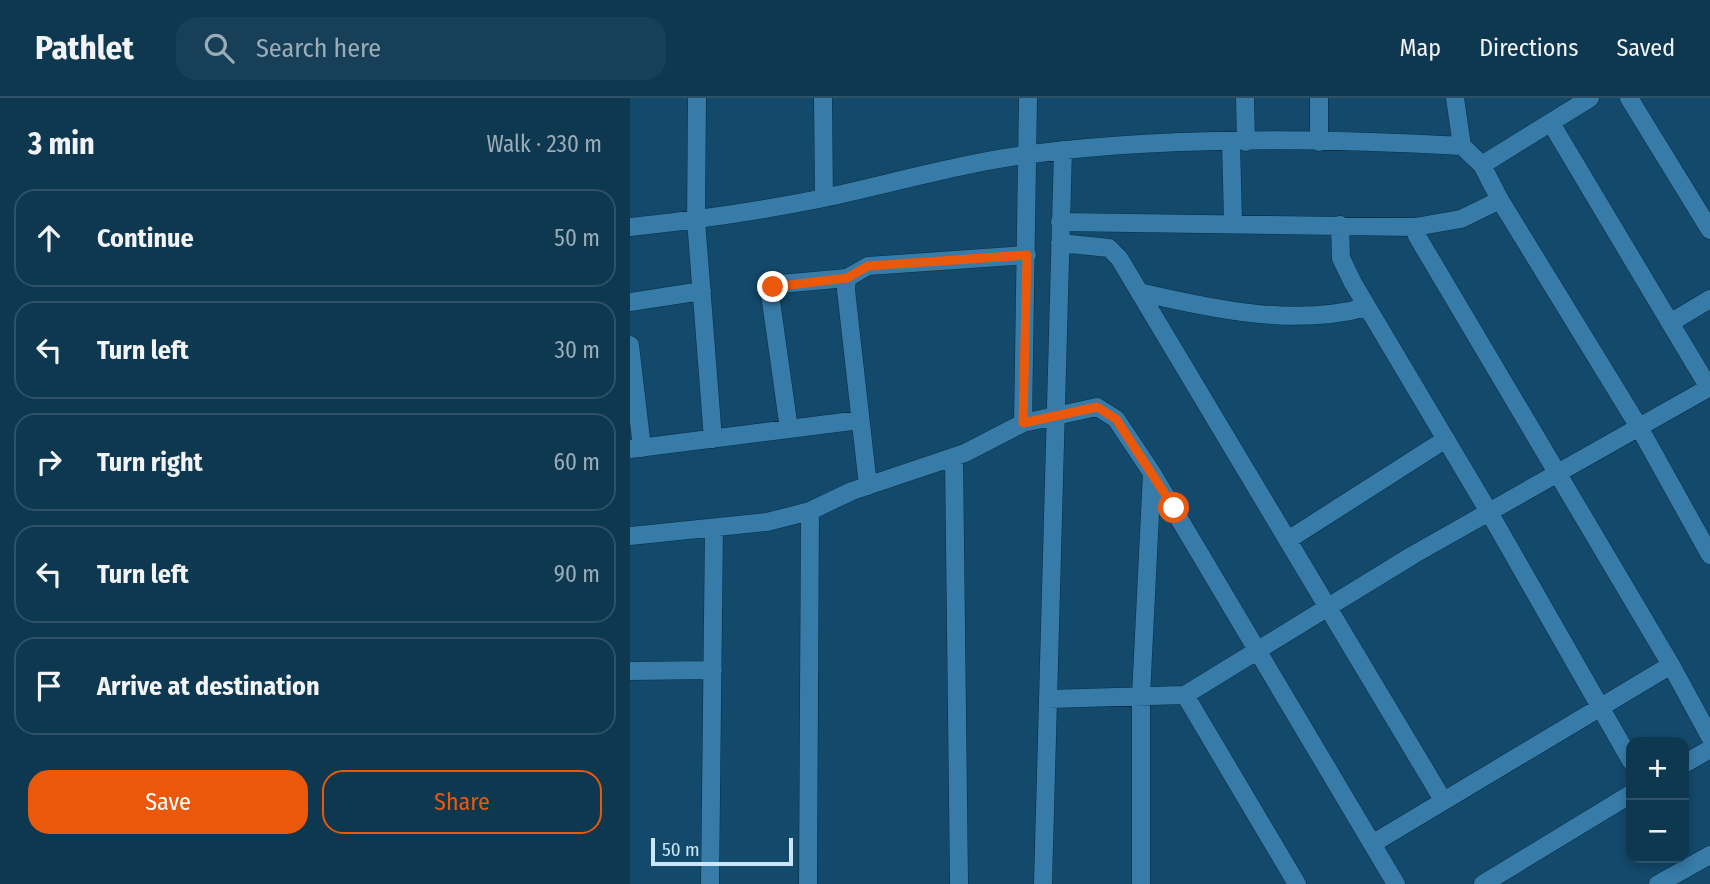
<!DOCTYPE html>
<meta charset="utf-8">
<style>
body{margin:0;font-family:"Fira Sans Condensed",sans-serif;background:#173f57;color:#f1f3f6}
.controls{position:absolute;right:21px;bottom:21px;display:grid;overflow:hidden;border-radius:14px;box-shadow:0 4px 10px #0003}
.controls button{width:63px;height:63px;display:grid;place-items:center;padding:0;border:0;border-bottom:2px solid #2e5167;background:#0e3750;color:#f1f3f6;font:35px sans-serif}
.scale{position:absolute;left:21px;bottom:18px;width:142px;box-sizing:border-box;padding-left:7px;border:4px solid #cbe6fa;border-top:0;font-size:19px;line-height:24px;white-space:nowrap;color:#cbe6fa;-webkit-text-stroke:5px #13496a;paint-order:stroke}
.stop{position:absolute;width:21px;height:21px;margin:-16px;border:5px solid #ea580c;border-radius:50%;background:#fff}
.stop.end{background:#ea580c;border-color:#fff;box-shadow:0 2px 7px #0008}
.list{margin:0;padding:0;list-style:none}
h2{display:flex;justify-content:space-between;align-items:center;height:91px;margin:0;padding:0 28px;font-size:30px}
h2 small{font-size:23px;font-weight:400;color:#9bacb7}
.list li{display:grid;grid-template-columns:46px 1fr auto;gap:21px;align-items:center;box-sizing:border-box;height:98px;margin:0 14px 14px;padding:0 14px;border:2px solid #2e5167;border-radius:21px}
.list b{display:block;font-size:26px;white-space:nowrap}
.list em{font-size:23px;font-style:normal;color:#9bacb7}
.actions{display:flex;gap:14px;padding:21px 28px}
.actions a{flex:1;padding:16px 0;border:2px solid #ea580c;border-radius:21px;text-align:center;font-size:24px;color:#ea580c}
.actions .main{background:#ea580c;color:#fff}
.icon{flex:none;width:38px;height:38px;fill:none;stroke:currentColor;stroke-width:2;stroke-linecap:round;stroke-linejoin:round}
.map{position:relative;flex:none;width:1080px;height:786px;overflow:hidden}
header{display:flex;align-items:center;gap:42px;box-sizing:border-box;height:98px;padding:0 35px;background:#0e3750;border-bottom:2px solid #2e5167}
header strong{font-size:33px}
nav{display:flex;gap:38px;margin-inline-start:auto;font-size:24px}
.search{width:490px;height:63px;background:#173f57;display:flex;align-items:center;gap:18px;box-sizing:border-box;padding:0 24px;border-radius:21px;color:#9bacb7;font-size:26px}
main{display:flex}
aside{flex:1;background:#0e3750}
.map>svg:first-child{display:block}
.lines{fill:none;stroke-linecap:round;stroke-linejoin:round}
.minor-casing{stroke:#082e45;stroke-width:19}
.minor{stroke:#377ba8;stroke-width:18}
.route{stroke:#ea580c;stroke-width:9}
</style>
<header>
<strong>Pathlet</strong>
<div class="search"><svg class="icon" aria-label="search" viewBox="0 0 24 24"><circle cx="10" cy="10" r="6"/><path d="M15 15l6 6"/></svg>Search here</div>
<nav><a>Map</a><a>Directions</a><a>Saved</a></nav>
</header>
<main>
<aside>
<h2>3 min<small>Walk · 230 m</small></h2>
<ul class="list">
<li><svg class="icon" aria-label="ahead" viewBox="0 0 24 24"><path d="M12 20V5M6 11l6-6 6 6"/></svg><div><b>Continue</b></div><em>50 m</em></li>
<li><svg class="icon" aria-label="left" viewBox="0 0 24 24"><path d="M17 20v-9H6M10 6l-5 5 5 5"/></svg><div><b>Turn left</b></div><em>30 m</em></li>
<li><svg class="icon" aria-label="right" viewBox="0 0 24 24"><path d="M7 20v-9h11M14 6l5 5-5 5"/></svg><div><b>Turn right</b></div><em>60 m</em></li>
<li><svg class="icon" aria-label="left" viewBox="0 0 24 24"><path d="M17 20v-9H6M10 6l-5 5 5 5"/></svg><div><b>Turn left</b></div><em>90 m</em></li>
<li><svg class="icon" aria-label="arrive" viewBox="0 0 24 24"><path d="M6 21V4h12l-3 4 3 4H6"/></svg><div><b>Arrive at destination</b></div></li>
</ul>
<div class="actions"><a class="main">Save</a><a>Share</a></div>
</aside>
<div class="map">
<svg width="1080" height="786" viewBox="0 0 1080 786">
<rect width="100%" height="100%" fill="#13496a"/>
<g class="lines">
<!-- minor casing -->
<g class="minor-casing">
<path id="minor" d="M67,0L66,122L83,341
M193,0L194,100
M615,0L616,44
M825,0L832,48
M999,0L1080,132
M921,25L1079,290
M601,44L603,124
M689,44V0
M852,67L960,0
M430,124L785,129L831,121L870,102
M710,127L711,160L723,185L859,414L1001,663
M0,129C65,122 130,113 194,100C263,85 332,65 402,56C542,38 691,40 832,48L852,67L870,102L1009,329L1080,457
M785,129L787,138L1041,567L1080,639
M430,145L479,150L489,160L813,702
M509,194C582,211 664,229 737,209
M0,204L72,193
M1040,225L1080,201
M0,247L12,350
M393,325L398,0
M159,331L140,196L150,186L217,180
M0,351L230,322
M324,359L329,786
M238,388L216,192L217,180L238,168L397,157
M0,438L137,424L180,413L222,393L335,355L393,325L467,309L486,321L522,375L766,786
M658,442L816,341
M0,573L83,572
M555,597L667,786
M418,601L555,597L783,457L1080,289
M1054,666L1080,651
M742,746L1041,567
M80,786L84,430
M178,786L180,413
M413,786L433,52
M511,786V598L522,375
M853,786L1001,696
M1028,786L1080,757"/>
</g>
<!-- minor -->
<use href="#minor" class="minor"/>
</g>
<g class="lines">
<!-- route -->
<path class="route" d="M143,189L217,180L238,168L397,157L393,325L467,309L486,321L544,410"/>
</g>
</svg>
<div class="controls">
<button>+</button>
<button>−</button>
</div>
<div class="scale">50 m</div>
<div class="stop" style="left:544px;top:410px"></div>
<div class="stop end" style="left:143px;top:189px"></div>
</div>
</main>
